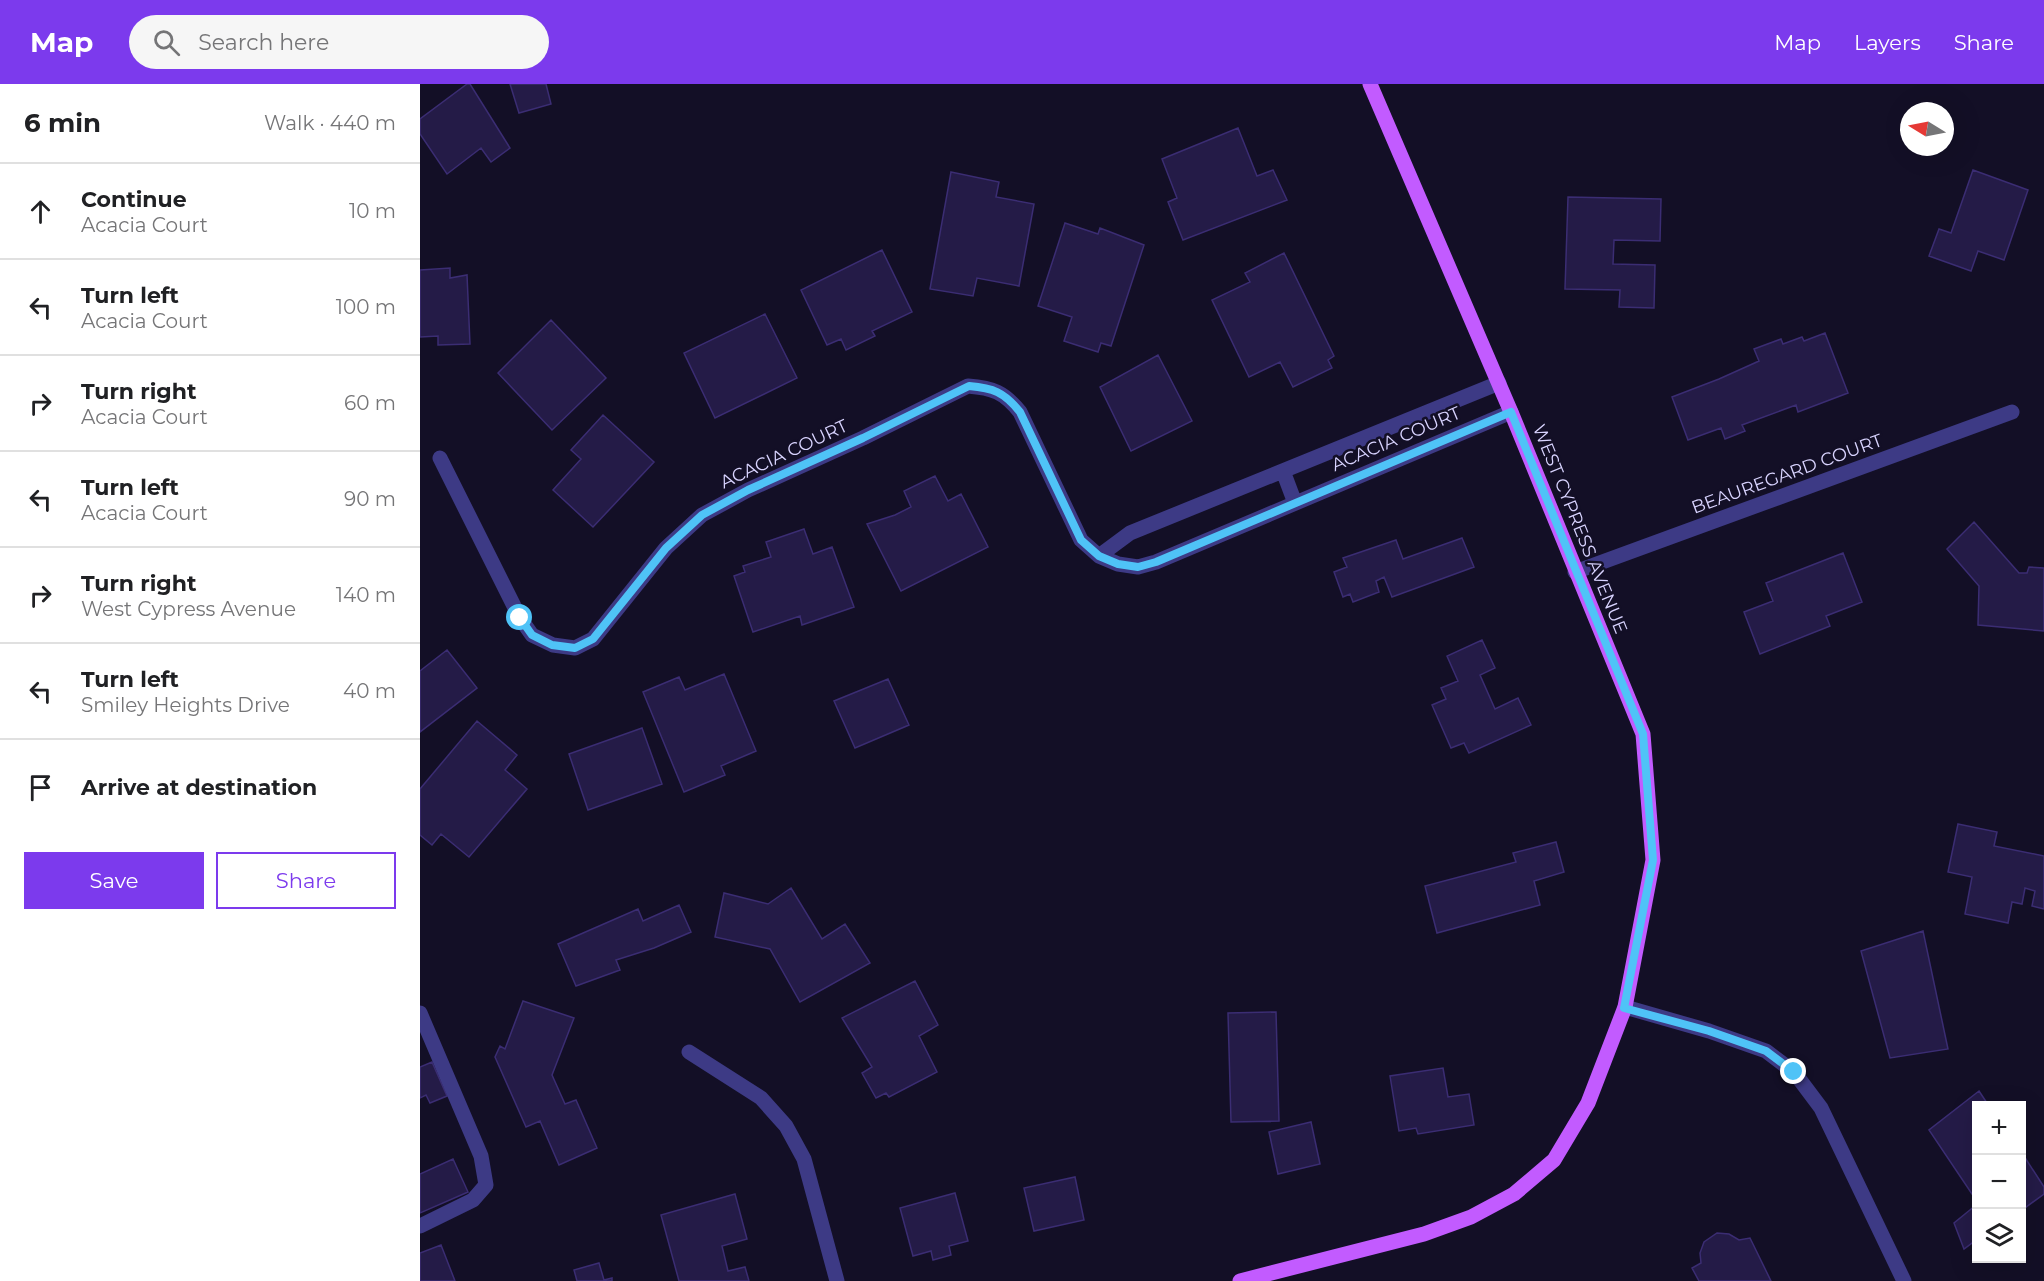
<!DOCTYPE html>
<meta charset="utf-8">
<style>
body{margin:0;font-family:Montserrat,sans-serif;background:#f6f6f6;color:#202124}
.controls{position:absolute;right:18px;bottom:18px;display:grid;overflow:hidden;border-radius:0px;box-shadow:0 6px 24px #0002}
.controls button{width:54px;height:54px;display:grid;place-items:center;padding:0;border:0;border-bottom:2px solid #e0e0e0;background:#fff;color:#202124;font:30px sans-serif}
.compass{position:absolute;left:1480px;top:18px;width:54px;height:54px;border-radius:50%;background:#fff;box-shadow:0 6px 24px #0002;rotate:280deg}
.stop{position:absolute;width:18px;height:18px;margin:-14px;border:4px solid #4fc3f7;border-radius:50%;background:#fff}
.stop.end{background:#4fc3f7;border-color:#fff;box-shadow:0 2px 6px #0008}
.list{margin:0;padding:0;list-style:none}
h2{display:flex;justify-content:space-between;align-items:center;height:78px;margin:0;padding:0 24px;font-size:26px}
h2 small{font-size:20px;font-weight:400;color:#757577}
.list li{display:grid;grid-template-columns:39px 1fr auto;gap:18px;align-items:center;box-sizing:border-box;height:96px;padding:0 24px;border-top:2px solid #e0e0e0}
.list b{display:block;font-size:22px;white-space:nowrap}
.list p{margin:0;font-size:20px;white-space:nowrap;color:#757577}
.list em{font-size:20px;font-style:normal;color:#757577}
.actions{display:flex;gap:12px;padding:18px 24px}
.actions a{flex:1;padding:14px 0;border:2px solid #7c3aed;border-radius:0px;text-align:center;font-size:21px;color:#7c3aed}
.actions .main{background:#7c3aed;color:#fff}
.icon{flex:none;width:33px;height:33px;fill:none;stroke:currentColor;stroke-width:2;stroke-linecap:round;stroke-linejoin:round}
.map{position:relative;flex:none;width:1624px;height:1197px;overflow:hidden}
header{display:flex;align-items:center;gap:36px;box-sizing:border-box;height:84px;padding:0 30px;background:#7c3aed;color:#fff}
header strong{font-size:28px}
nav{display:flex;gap:33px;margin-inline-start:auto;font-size:21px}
.search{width:420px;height:54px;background:#f6f6f6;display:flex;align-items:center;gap:15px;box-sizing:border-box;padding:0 21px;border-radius:33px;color:#757577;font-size:22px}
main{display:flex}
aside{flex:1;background:#fff}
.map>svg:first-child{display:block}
.building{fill:#241b47;stroke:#3b2d73;stroke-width:1.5}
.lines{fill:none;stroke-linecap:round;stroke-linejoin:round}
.minor{stroke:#3d3a85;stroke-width:15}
.major{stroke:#c25bff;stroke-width:15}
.route{stroke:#4fc3f7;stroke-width:8}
.labels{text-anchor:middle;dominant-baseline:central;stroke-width:5;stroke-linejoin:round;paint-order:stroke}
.street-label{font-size:18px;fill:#d9d4ff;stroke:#130f26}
</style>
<header>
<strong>Map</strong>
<div class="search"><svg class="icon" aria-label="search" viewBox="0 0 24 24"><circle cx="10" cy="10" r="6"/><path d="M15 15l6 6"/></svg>Search here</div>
<nav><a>Map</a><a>Layers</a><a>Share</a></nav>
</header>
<main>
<aside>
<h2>6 min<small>Walk · 440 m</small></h2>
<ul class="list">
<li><svg class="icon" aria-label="ahead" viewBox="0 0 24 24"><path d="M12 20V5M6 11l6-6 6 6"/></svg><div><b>Continue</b><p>Acacia Court</p></div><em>10 m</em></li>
<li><svg class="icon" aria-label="left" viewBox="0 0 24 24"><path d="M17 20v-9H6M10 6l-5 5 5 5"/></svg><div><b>Turn left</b><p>Acacia Court</p></div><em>100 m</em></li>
<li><svg class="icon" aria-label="right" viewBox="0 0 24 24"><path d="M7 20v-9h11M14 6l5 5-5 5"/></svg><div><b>Turn right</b><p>Acacia Court</p></div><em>60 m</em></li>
<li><svg class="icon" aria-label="left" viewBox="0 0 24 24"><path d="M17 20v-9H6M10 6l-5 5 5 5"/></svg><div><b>Turn left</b><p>Acacia Court</p></div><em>90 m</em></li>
<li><svg class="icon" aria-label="right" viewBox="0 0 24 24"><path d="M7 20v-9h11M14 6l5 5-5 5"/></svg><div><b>Turn right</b><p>West Cypress Avenue</p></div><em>140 m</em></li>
<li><svg class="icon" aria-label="left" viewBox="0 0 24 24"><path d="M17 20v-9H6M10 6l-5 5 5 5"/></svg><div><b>Turn left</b><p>Smiley Heights Drive</p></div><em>40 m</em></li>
<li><svg class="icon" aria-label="arrive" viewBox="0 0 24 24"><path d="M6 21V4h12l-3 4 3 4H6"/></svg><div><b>Arrive at destination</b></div></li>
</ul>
<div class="actions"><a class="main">Save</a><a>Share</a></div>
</aside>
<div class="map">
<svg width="1624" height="1197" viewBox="0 0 1624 1197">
<rect width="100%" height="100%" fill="#130f26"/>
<!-- building -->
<path class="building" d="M47,0H50L90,64L71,78L61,64L27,90L0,50V35Z
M90,0H126L131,20L99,29Z
M818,44L837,92L853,86L867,116L763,156L748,118L757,114L742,75Z
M1553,86L1608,106L1584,176L1558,167L1551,187L1509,172L1519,145L1531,149Z
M531,88L579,98L576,113L614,120L599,202L557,194L553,212L510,205Z
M1148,113L1241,115L1240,157L1194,156L1193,180L1235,181L1234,224L1199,223L1200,206L1145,205Z
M645,139L678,150L680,144L724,161L691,262L681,259L678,268L644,257L652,233L618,222Z
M462,166L492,228L452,247L455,252L426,266L421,255L407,261L381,206Z
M864,169L914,272L908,276L912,284L873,303L860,278L829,293L792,216L830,198L825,189Z
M30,184V194L47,191L50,260L18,261V252L0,253V186Z
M345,230L377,294L295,334L264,269Z
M131,236L186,294L132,346L78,289Z
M1405,249L1428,309L1378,328L1376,321L1322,341L1325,347L1305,355L1301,344L1268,356L1252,313L1299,295L1339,277L1334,265L1361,255L1363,260L1382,253L1384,257Z
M738,271L772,337L711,367L680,303Z
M183,331L234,378L173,443L133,406L161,375L151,366Z
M515,392L528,417L541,410L568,463L481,507L447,440L475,431L491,423L484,407Z
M1554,438L1599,489H1607L1609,483L1624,484V547L1558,541L1559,502L1527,465Z
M384,445L393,470L412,463L434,523L382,541L380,532L333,548L314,492L325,488L323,482L351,473L346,458Z
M1042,454L1054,483L972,513L964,493L956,497L959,508L933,518L930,510L923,513L914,488L927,483L923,474L976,456L983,475Z
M1423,469L1442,518L1406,532L1410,542L1340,570L1324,528L1353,517L1346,499Z
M1062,556L1075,584L1060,591L1075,625L1098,614L1111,641L1049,669L1044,659L1031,664L1012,621L1026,615L1021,604L1038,597L1027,572Z
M27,566L57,604L0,648V587Z
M304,590L336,667L301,682L305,691L264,708L223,608L259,593L265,606Z
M468,595L489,641L435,664L414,617Z
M57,637L97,671L85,686L107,705L49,773L21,750L12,761L0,751V705Z
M222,644L242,700L168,726L149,670Z
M1538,740L1577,748L1574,762L1624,772V825L1612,822L1615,807L1605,804L1602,820L1592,818L1588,839L1545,830L1552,793L1528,788Z
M1136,758L1144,788L1114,797L1120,821L1017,849L1005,802L1096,778L1093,769Z
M371,804L402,855L425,840L450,879L380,918L350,865L295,853L304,809L348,820Z
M259,821L271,848L234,864L196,876L200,886L156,902L138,860L218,825L223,837Z
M1503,847L1528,965L1470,974L1441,867Z
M495,897L518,941L499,952L517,988L469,1013L466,1009L456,1014L442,989L452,983L422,934Z
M103,917L154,934L132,991L145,1020L156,1016L177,1064L139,1081L120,1037L106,1043L75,973L80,962L85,965Z
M856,928L859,1037L811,1038L808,929Z
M12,978L27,1012L10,1019L6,1011L0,1014V983Z
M1023,984L1028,1013L1049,1010L1054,1041L998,1050L996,1044L979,1047L970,992Z
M1559,1007L1569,1022H1556V1116L1509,1046Z
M891,1038L900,1080L858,1090L849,1048Z
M1602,1069L1624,1103V1110L1602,1126Z
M33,1075L48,1108L0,1129V1090Z
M655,1093L664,1136L614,1147L604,1104Z
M535,1109L548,1157L529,1162L531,1171L513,1176L511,1167L493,1172L480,1124Z
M315,1110L327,1155L302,1162L308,1187L325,1183L329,1197H259L241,1131Z
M1556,1121V1156L1544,1165L1534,1139Z
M1297,1149L1309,1150L1319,1156L1330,1154L1351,1197H1279L1272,1184L1281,1179L1280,1169L1284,1158Z
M21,1161L35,1197H0V1169Z
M179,1179L184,1196L192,1194V1197H157L154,1186Z"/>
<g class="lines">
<!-- minor -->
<path class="minor" d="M20,374L100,534L112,551L133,561L155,564L173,555L246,464L282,431L328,406L443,354L548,302C573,304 584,308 600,328L661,456L679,472L698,480L718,483L736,478L1091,328
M863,387L875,419
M679,472L710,449L1079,299
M1155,488L1592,328
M1205,923L1289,947L1346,967L1374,988L1401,1024L1484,1197
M0,929L61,1072L66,1101L53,1116L0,1142
M269,968L341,1014L366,1042L384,1075L417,1197"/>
<!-- major -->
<path class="major" d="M820,1197L1004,1150L1051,1133L1094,1110L1134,1076L1168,1019L1205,923L1233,776L1223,650L1091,328L950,0"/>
</g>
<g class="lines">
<!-- route -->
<path class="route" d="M100,534L112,551L132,561L155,564L173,555L246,464L282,431L328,406L443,354L549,302C573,304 584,308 600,328L661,456L679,472L698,480L718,483L736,478L1091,328L1223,650L1233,776L1204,924L1289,947L1346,967L1374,988"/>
</g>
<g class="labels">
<!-- street labels -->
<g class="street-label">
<text transform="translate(976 355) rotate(-23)">ACACIA COURT</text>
<text transform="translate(364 370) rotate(-25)">ACACIA COURT</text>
<text transform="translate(1367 390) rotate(-20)">BEAUREGARD COURT</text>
<text transform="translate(1160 445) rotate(68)">WEST CYPRESS AVENUE</text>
</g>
</g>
</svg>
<div class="controls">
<button>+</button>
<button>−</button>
<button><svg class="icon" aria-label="layers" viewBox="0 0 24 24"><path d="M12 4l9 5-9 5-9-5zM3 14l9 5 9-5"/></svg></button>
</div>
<svg class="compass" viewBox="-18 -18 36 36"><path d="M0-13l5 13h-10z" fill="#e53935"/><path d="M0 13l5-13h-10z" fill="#757577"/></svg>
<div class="stop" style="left:100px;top:534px"></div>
<div class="stop end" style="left:1374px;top:988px"></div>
</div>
</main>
